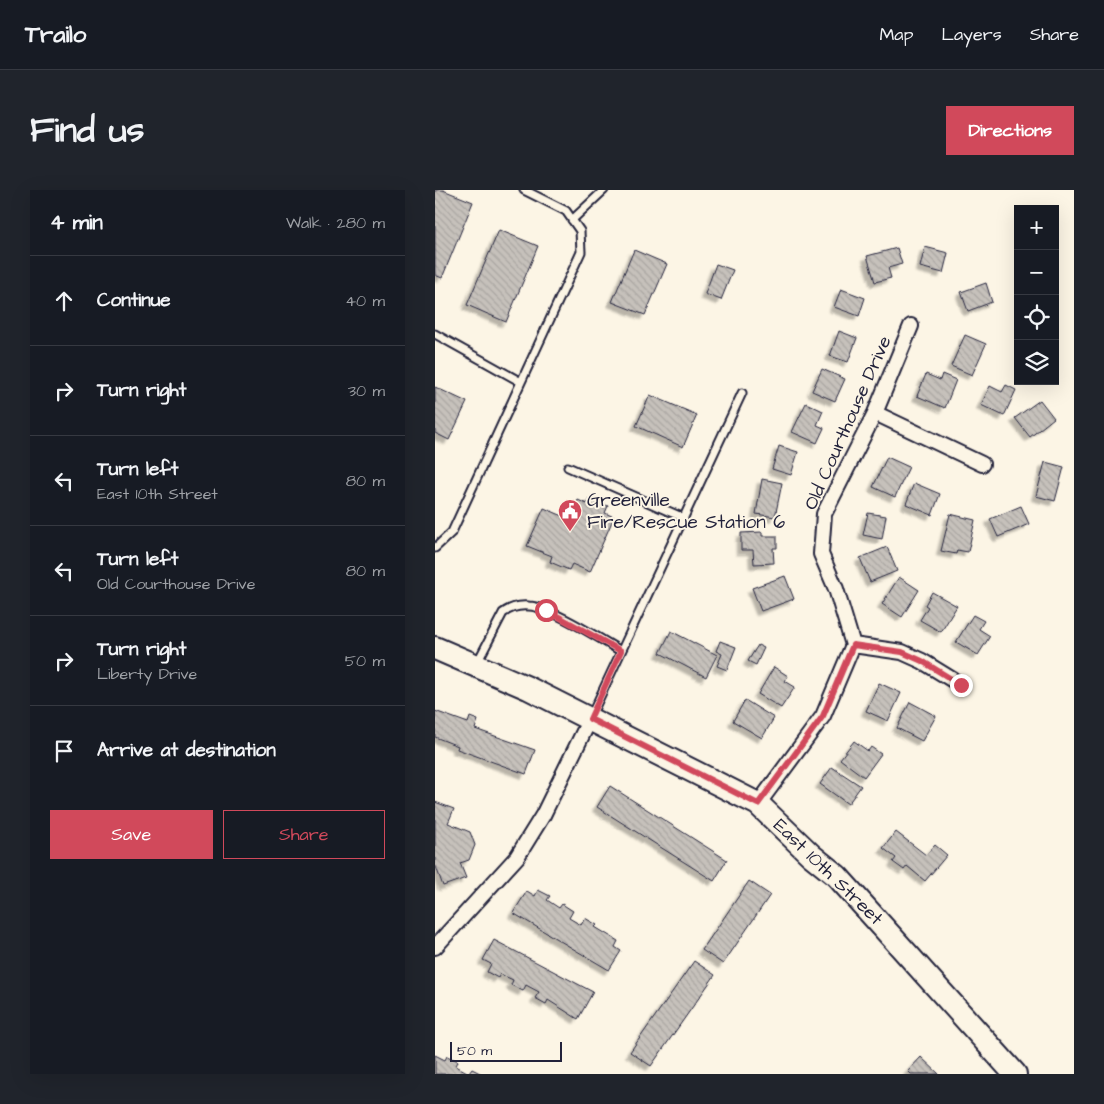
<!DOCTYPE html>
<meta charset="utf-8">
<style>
body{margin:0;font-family:"Architects Daughter",sans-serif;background:#20242c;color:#f1f3f6}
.controls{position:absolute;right:15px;top:15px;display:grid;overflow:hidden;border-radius:0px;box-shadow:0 5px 20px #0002}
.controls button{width:45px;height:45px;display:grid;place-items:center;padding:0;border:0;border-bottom:1px solid #363941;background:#171b24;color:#f1f3f6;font:25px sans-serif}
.scale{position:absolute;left:15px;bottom:12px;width:112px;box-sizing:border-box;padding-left:5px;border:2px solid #22223b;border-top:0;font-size:14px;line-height:18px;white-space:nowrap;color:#22223b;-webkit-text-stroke:4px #fcf5e5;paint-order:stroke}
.stop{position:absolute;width:15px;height:15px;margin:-11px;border:4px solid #d1495b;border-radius:50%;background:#fff}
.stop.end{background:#d1495b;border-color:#fff;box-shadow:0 1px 5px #0008}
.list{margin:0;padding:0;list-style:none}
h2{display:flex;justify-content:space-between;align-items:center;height:65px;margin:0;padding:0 20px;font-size:21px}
h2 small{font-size:16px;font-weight:400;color:#9ea1a6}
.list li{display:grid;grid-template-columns:32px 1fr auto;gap:15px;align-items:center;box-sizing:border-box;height:90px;padding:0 20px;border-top:1px solid #363941}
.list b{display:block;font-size:19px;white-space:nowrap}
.list p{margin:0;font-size:16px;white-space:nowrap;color:#9ea1a6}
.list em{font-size:16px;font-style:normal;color:#9ea1a6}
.actions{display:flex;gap:10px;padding:15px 20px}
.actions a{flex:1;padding:11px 0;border:1px solid #d1495b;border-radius:0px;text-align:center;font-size:18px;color:#d1495b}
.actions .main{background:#d1495b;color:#fff}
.icon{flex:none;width:28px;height:28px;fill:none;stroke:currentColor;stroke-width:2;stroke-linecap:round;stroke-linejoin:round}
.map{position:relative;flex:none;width:639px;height:884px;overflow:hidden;border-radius:0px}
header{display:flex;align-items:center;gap:30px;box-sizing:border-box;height:70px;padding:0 25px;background:#171b24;border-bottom:1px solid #363941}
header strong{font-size:24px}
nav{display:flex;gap:28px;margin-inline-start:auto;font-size:18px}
.intro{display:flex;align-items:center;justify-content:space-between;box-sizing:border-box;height:120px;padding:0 30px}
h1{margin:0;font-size:35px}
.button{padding:12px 22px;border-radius:0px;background:#d1495b;color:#fff;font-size:18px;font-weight:700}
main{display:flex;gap:30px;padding:0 30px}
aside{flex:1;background:#171b24;border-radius:0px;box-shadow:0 5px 20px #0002}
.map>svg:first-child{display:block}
.building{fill:url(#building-back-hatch);stroke:#22223b;filter:url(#shadow)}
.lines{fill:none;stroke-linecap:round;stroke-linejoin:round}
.lane-casing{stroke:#22223b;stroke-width:11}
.street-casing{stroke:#22223b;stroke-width:18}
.primary-casing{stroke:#22223b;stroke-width:26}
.lane{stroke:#fcf5e5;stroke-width:7}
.street{stroke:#fcf5e5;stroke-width:14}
.primary{stroke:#fcf5e5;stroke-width:22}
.route{stroke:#d1495b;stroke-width:6}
.labels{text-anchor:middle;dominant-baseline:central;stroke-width:4;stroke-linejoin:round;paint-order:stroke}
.street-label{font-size:19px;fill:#22223b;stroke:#fcf5e5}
.poi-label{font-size:19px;fill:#22223b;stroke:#fcf5e5;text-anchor:start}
</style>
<header>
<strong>Trailo</strong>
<nav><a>Map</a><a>Layers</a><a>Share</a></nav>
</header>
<div class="intro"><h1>Find us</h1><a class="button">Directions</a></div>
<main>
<aside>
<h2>4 min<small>Walk · 280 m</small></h2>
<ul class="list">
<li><svg class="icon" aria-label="ahead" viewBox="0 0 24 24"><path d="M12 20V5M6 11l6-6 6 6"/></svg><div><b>Continue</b></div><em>40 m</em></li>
<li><svg class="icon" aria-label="right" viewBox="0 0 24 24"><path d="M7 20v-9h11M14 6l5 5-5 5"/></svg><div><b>Turn right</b></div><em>30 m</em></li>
<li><svg class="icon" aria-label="left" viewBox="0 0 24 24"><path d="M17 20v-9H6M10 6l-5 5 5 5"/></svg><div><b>Turn left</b><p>East 10th Street</p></div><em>80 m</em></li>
<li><svg class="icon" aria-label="left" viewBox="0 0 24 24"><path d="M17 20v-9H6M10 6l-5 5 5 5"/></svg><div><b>Turn left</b><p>Old Courthouse Drive</p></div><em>80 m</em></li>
<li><svg class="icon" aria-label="right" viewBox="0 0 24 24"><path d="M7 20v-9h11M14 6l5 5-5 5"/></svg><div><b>Turn right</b><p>Liberty Drive</p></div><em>50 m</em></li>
<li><svg class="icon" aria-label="arrive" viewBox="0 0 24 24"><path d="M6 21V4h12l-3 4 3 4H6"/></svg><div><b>Arrive at destination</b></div></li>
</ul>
<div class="actions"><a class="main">Save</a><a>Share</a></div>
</aside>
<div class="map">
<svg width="639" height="884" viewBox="0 0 639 884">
<defs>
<pattern id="building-back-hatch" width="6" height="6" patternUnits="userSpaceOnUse" patternTransform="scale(1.25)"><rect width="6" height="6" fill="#c6c1bb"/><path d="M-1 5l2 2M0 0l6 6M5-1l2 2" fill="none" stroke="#aaa6a2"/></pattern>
<filter id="shadow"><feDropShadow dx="-4.5" dy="4.5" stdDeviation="1" flood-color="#0004"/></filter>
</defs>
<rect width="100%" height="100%" fill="#fcf5e5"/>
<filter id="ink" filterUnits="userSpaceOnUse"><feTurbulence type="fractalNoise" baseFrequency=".02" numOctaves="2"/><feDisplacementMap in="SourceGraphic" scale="10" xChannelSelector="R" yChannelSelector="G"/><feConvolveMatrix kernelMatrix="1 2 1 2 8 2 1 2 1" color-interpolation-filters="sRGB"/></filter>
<g filter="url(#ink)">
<!-- building -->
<path class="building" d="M0,0H8L38,12L7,88L0,85Z
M64,40L103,56L71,132L32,115Z
M490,57L513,63L508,83L485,77Z
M462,58L467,74L453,78L456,88L440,92L432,66Z
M199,60L232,74L210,125L177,112Z
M281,74L298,80L286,110L270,104Z
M551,93L557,112L533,121L526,102Z
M406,99L430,108L424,126L399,117Z
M404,141L422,148L413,172L395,166Z
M530,145L551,154L537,185L516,176Z
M387,179L410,189L400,211L377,201Z
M491,184L505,190L507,184L521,190L510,218L482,206Z
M571,195L581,200L569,226L546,215L555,196L567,202Z
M0,197L32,212L14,250L0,243Z
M215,205L262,225L248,257L201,236Z
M605,210L619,228L595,247L580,228Z
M371,213L388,221L382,235L389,238L382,253L357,242Z
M344,256L363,262L356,285L337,279Z
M452,267L474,277L460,307L438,297Z
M610,272L629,277L620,311L601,306Z
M327,289L347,293L340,327L321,324Z
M479,293L505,304L497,325L471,314Z
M154,308L173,316L170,323L179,327L155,382L137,374L134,380L115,372L117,366L92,356L109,318L135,329L143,310L152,314Z
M586,316L594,334L563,347L555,329Z
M433,323L451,326L447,349L428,345Z
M515,324L540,330L533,362L522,360L521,364L506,361Z
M327,342V346H342V358H338L339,373L319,374L318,360H306V343Z
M452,357L462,381L435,392L425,368Z
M350,386L359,409L326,421L317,398Z
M464,387L484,400L467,427L447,414Z
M497,402L522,416L506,442L485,430L493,417L490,415Z
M538,425L549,431L544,439L555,446L543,465L521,452Z
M236,441L282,465L271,487L225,463Z
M285,451L301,457L292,480L282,476L287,464L281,461Z
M323,455L329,458L321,475L313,471Z
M339,477L353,486L350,491L360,497L346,518L323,504Z
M444,493L466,503L453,531L431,521Z
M310,510L339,528L327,548L298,531Z
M475,512L501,526L487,551L462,538Z
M0,521L33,533L35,527L43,530L40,539L100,560L91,584L22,559L23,556L0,547Z
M419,551L433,561L436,557L446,564L429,587L405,569Z
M397,577L426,596L413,614L385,594Z
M175,596L292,670L279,691L162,617Z
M0,612L19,619L13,633L35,642L40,655L34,670L25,673L31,688L8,696L0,674Z
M461,642L491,665L500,655L512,665L490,691L472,676L469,680L458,672L461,668L448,658Z
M314,691L335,705L288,774L267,760Z
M103,700L115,706L112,710L124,718L127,714L138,721L134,728L146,735L150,728L162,735L160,737L183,751L180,757L186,761L174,780L78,723L92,701L100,706Z
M59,750L158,802L143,829L113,810L111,814L100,808L104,802L91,795L88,801L76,795L78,790L65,784L63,788L52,782L56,774L48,770Z
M259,771L280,785L216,876L195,862Z
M0,865L10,870L12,866L23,871L21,876L34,883L37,879L47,884H0Z
M486,867L504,884H476L473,881Z"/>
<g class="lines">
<!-- lane casing -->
<g class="lane-casing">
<path id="lane" d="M137,30L169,0
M0,144L86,192
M133,277L249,328
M0,358L17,342L146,62L145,41L131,21L89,0
M42,473L68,423C76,417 85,415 94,416C116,417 165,449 186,461
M156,526L307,203"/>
</g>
<!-- street casing -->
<g class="street-casing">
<path id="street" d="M440,223L547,274
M418,455L467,462L487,471L526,495
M323,614L388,526L418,455L401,399L386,364L389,324L440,223L476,136
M0,757L82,667L108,625L155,529"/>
</g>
<!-- primary casing -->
<g class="primary-casing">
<path id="primary" d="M0,458L93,498L323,614L376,665L402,686L580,884"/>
</g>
<!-- lane -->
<use href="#lane" class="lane"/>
<!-- street -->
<use href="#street" class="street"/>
<!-- primary -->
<use href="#primary" class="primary"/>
</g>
</g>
<g class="lines" filter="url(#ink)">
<!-- route -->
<path class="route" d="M111,420L186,461L155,529L323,614L388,526L418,455L467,462L487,471L526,495"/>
</g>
<!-- icons -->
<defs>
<g id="civic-pin" transform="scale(1.25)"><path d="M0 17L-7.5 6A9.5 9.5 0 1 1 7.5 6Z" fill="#d1495b" stroke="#fcf5e5"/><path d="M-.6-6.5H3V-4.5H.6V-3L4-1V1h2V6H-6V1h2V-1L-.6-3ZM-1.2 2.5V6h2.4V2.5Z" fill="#fff"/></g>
</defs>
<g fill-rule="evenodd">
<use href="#civic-pin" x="135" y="321"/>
</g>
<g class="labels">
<!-- street labels -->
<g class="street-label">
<text transform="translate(413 233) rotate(-66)">Old Courthouse Drive</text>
<text transform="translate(393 682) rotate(44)">East 10th Street</text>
</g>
<!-- poi labels -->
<g class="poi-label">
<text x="152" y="310">Greenville<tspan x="152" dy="22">Fire/Rescue Station 6</tspan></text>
</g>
</g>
</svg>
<div class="controls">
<button>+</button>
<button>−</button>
<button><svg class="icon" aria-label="locate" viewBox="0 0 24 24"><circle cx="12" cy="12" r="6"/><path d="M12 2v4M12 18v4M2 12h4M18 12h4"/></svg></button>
<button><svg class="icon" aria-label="layers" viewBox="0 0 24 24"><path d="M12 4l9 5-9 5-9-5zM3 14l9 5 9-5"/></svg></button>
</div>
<div class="scale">50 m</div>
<div class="stop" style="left:111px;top:420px"></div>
<div class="stop end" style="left:526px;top:495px"></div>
</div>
</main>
